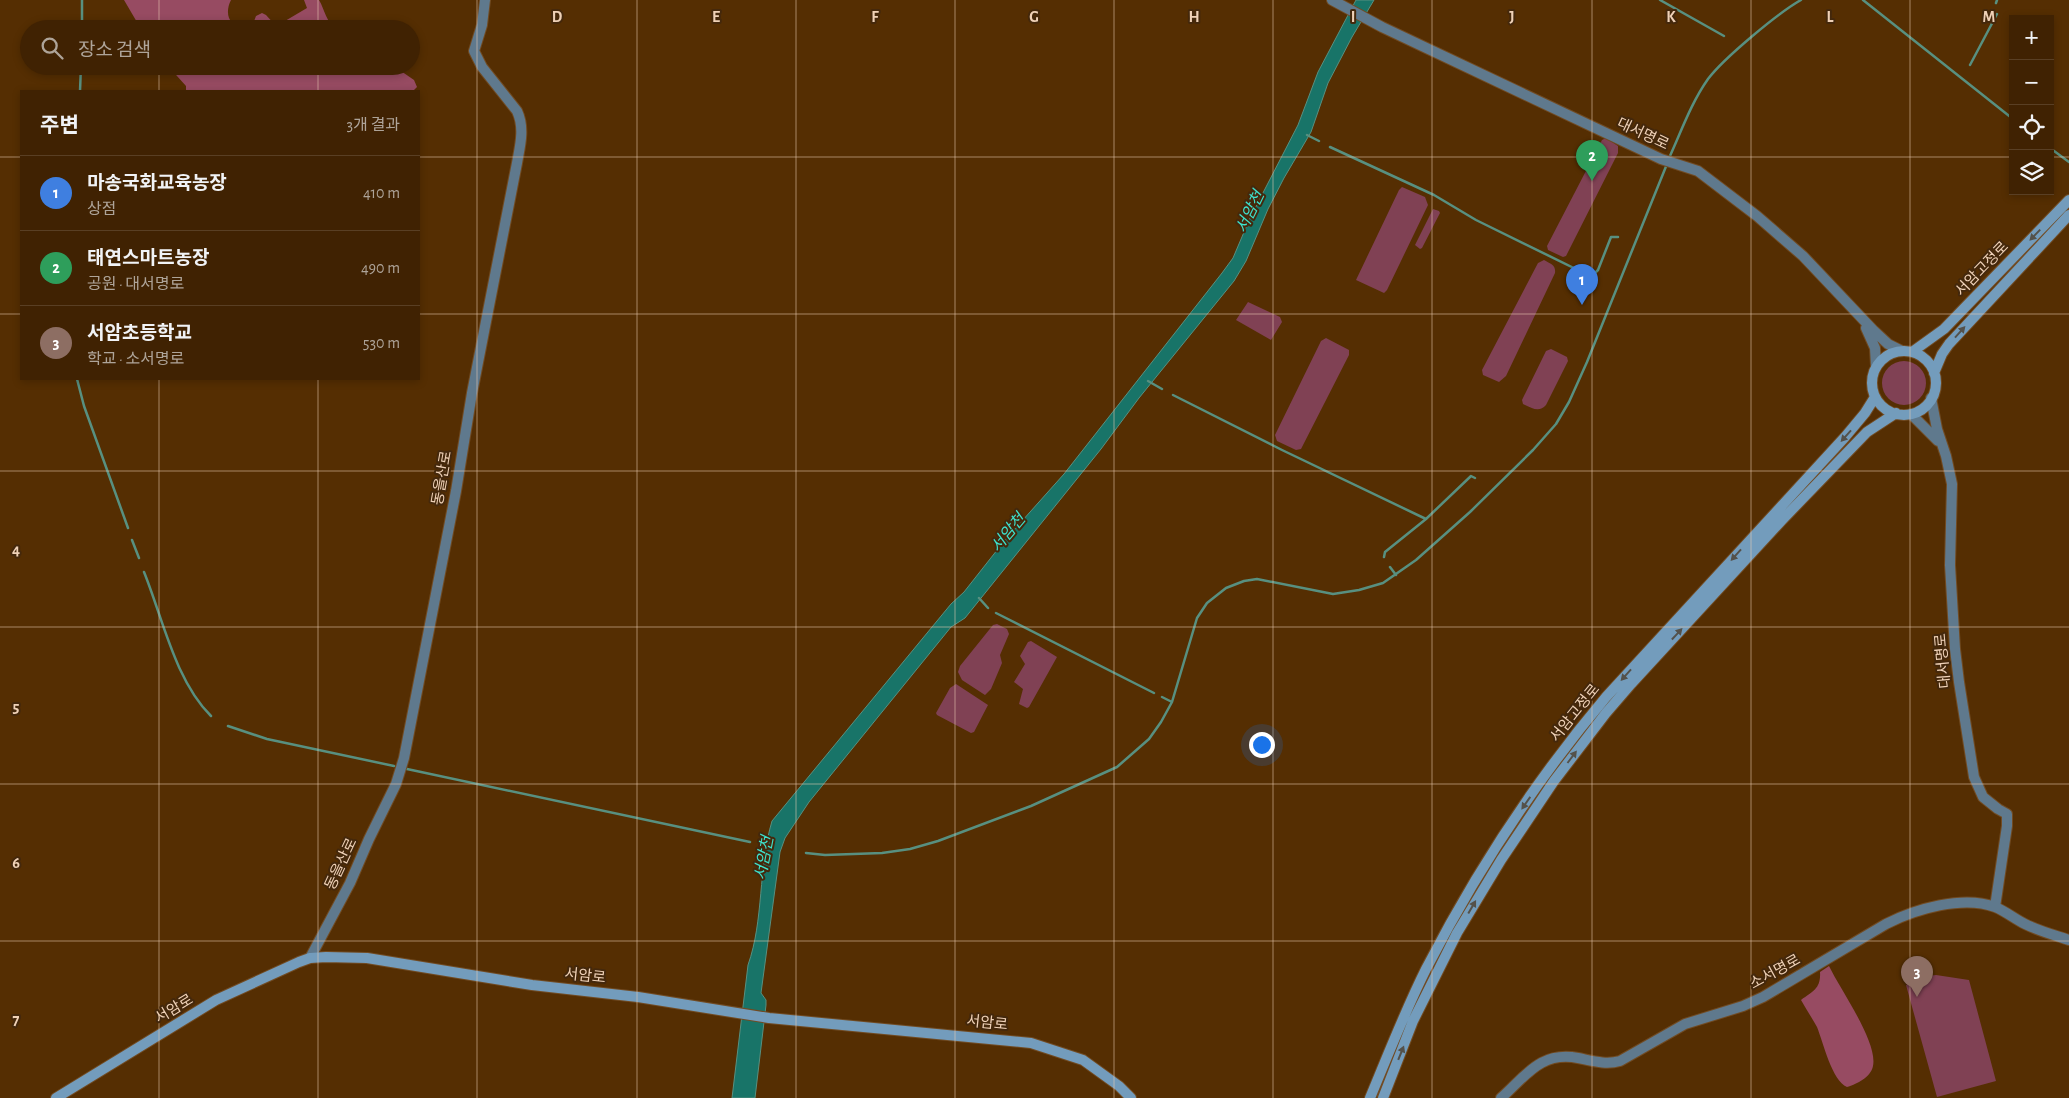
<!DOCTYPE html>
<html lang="ko">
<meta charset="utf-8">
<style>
body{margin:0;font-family:"Alegreya Sans","Noto Sans KR",sans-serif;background:#472a0c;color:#f1f3f6}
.controls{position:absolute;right:15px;top:15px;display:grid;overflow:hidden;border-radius:0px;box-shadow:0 2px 8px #0003}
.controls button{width:45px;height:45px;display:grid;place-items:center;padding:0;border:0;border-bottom:1px solid #593f24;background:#402202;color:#f1f3f6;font:25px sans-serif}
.you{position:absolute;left:1261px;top:744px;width:18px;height:18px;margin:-12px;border:4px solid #fff;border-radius:50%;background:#1a73e8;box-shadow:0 0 0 8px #1a73e833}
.badge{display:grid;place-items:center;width:32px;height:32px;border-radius:50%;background:#76c0f7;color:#fff;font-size:16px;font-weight:700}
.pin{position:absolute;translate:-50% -41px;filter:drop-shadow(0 1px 2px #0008)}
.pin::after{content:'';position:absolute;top:26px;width:18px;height:15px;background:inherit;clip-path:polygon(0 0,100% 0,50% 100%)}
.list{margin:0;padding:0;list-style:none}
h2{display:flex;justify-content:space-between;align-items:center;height:65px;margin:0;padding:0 20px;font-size:21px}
h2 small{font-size:16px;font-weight:400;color:#aea499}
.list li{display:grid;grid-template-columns:32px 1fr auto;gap:15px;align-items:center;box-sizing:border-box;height:75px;padding:0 20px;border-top:1px solid #593f24}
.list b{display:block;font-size:19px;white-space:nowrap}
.list p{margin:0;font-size:16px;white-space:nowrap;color:#aea499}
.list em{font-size:16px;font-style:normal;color:#aea499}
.icon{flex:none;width:28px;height:28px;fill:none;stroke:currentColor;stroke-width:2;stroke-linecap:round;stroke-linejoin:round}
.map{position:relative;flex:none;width:2069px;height:1098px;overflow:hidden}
.search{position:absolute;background:#402202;box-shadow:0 2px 8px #0003;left:20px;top:20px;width:400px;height:55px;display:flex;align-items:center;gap:12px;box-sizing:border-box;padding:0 18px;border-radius:28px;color:#aea499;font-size:19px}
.panel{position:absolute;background:#402202;box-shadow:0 2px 8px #0003;left:20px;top:90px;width:400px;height:290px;border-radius:0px}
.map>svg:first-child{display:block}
.green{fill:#804154}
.forest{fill:#974b62}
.water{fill:#187468;stroke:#589080}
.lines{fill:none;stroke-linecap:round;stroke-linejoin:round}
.stream{stroke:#589080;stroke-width:2.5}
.street-casing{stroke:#714b23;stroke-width:12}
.secondary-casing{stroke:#714b23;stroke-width:12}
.street{stroke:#5f798d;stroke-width:10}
.secondary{stroke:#739cbc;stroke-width:10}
.oneway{fill:#54514a}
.grid{fill:none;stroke:#efd1b7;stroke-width:1;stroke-opacity:0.55}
.labels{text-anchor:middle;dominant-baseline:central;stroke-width:4;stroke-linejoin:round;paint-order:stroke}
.street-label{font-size:15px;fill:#efd1b7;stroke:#44280c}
.water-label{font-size:16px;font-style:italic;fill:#3ee2cd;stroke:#44280c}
.grid-label{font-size:16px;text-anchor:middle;font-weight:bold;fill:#efd1b7;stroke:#44280c;stroke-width:4;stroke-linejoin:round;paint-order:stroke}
</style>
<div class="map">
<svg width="2069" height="1098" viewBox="0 0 2069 1098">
<rect width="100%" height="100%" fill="#552e02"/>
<!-- green -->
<path class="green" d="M1606,138L1618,146V153L1566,256L1563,257L1548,250L1547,246L1602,140Z
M1402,187L1425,197L1428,205L1387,290L1384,293L1356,280L1399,190Z
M1433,209L1439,211L1440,213L1422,248L1420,249L1415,245Z
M1544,260C1551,264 1556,265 1555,273L1506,376L1499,382L1483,375L1482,370L1538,263Z
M1248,302L1280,317L1282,322L1271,340L1236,320Z
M1326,338L1349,350V355L1301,449L1296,450L1277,441L1275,435L1321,341Z
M1551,349L1567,357L1568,361L1546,405C1539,413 1532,408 1523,404L1522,400L1546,351Z
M1882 383a22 22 0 1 1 44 0a22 22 0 1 1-44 0Z
M997,624L1007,629L1009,634L1000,655L1002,663L991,689L985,695L962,680L958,672L960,666L993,625Z
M1031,641L1057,657L1029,707L1027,708L1019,704L1023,689L1014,682L1025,664L1020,656L1028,642Z
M956,684L988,705L974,732L971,733L937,715L936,713L950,688Z
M1936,975L1969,980L1996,1081L1937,1097L1906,985L1928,976Z"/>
<!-- forest -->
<path class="forest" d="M124,0H231C222,18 234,33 253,24L256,16L262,13L266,15L277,27H282L285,21L307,8L304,0H319C325,10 326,23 337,29H141Z
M168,66H398V69L414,80L417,87L413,91H186V86Z
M1829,966C1840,989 1878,1042 1873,1066C1871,1077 1857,1084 1847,1087C1832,1081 1823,1042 1817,1027C1812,1018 1806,1009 1801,1000C1814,991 1821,988 1820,972Z"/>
<!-- water -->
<path class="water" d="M1356,0H1374L1352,37L1328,83L1311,132L1284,178L1268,209L1246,261L1234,281L1139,398L1101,449L965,618L951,627L809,802L785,838L780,852L761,993L766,1000V1005L755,1098H732L748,965C764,920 758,868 772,821L951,604L964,592L1005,540L1064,474L1222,273L1233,258L1250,218L1298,125L1318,72Z"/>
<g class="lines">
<!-- stream -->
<path class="stream" d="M1660,0L1724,36
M1863,0L2013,119
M1996,3L1997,0
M82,29V0
M1970,65L1997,14
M80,91L81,66
M1307,135L1319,141
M1330,147L1434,195L1476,220L1590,276L1593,275L1598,270L1611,237H1618
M2050,148L2069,162
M1669,158C1681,132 1691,103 1708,79C1724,58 1778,13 1801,0
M77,379L84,406L128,528
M1148,381L1162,389
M1173,395L1282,450L1426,519
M132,540L139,558
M1384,557L1385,552L1426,519L1471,476L1475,478
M1390,567L1396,575
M144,572C163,619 175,680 211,716
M979,598L988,608
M996,613L1154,693
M1162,697L1172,702
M228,726L267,739L394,766
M407,769L750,842
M806,853L825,855L882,853L910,849L938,841L1031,806L1117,767L1149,739L1161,722L1172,702L1197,618L1207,603L1226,588L1244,581L1257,579L1333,594L1359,590L1383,583L1416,560L1470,512L1533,450L1556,424L1569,402L1587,362L1667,164"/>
<!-- street casing -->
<g class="street-casing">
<path id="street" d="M1332,0L1382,27L1661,159L1698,171L1757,216L1803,256L1874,331L1888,344L1902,351
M1866,328L1875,348L1876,366
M1931,398L1937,429L1946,456L1952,484L1950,565L1955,649L1959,682L1974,777L1983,797L1998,809L2007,814V826L1995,907
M1911,414L1938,441
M310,958L350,883L369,839L396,784L404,758L456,491L472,393L517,163C520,146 525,128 517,111L482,67L474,51L482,25L485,0
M1501,1098C1526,1076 1540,1051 1578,1058C1593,1061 1606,1065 1620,1061L1685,1024L1743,1006L1763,997L1886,924C1915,909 1963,895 1995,907C2005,911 2015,919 2025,924C2039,931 2054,935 2069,940"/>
</g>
<!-- secondary casing -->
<g class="secondary-casing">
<path id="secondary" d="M1872 383a32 32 0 1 1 64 0a32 32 0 1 1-64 0Z
M1912,352L1944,329L2069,200
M1934,373L1942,354L1949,344L2069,215
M56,1098L216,1000L299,962L310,958L326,957L367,958L532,985L638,997L769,1018L1031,1043L1083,1060L1119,1086L1131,1098
M1370,1098C1388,1055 1405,1011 1426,969C1476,872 1536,780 1606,697L1845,437L1865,413L1875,397
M1383,1098L1413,1021L1457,933L1501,860L1554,781L1606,713L1631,684L1782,520L1867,432L1896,413"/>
</g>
<!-- street -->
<use href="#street" class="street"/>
<!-- secondary -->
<use href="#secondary" class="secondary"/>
</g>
<!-- one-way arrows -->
<defs><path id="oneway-solid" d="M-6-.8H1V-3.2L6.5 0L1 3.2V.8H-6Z" transform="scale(1.25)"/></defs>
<g class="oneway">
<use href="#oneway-solid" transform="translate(2035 235) rotate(134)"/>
<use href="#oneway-solid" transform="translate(1960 332) rotate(-48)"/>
<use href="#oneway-solid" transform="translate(1846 436) rotate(132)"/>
<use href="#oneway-solid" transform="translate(1736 555) rotate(132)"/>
<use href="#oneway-solid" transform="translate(1677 634) rotate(-47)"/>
<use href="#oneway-solid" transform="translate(1626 675) rotate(132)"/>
<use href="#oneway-solid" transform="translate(1572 757) rotate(-53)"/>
<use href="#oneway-solid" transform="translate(1526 803) rotate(125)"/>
<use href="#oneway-solid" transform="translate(1472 907) rotate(-60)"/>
<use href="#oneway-solid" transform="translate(1401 1053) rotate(-68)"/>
</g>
<!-- grid -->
<path class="grid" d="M159,0V29M318,0V29M477,0V1098M637,0V1098M796,0V1098M955,0V1098M1114,0V1098M1273,0V1098M1432,0V1098M1592,0V1098M1751,0V1098M1910,0V1098M159,66V91M318,66V91M0,157H21M419,157H2013M2050,157H2069M0,314H21M419,314H2069M159,379V1098M318,379V1098M0,471H2069M0,627H2069M0,784H2069M0,941H2069"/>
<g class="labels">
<!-- street labels -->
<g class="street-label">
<text transform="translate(1643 134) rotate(25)">대서명로</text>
<text transform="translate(1982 269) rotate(-46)">서암고정로</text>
<text transform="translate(442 478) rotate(-80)">동을산로</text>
<text transform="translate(1943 661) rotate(-95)">대서명로</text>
<text transform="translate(1575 713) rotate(-51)">서암고정로</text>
<text transform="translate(341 864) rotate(-65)">동을산로</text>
<text transform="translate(1775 972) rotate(-29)">소서명로</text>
<text transform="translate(585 976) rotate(6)">서암로</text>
<text transform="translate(174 1009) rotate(-31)">서암로</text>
<text transform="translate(987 1023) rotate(6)">서암로</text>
</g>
<!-- water labels -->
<g class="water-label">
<text transform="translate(1250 212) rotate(-64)">서암천</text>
<text transform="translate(1008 533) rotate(-50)">서암천</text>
<text transform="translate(764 858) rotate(-79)">서암천</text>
</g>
</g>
<g class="grid-label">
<text x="557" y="22">D</text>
<text x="716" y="22">E</text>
<text x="875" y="22">F</text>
<text x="1034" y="22">G</text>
<text x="1194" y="22">H</text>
<text x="1353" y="22">I</text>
<text x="1512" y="22">J</text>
<text x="1671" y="22">K</text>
<text x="1830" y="22">L</text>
<text x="1989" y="22">M</text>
<text x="16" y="555">4</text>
<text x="16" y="712">5</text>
<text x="16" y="868">6</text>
<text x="16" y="1025">7</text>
</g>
</svg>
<div class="controls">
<button>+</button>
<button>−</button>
<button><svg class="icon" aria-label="locate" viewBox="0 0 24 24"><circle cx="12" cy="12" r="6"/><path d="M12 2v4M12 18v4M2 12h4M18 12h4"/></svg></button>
<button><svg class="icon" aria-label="layers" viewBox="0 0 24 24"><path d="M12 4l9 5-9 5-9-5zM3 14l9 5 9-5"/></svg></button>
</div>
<div class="you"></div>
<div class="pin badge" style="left:1582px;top:305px;background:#3f7fe0">1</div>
<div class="pin badge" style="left:1592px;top:181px;background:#2e9e5b">2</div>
<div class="pin badge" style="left:1917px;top:997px;background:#8d6e63">3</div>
<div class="search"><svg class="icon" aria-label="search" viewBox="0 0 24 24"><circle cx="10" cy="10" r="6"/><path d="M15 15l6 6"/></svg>장소 검색</div>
<section class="panel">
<h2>주변<small>3개 결과</small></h2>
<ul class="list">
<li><span class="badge" style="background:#3f7fe0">1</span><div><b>마송국화교육농장</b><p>상점</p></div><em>410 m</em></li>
<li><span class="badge" style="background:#2e9e5b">2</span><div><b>태연스마트농장</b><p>공원 · 대서명로</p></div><em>490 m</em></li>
<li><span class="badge" style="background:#8d6e63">3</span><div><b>서암초등학교</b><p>학교 · 소서명로</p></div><em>530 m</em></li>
</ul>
</section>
</div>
